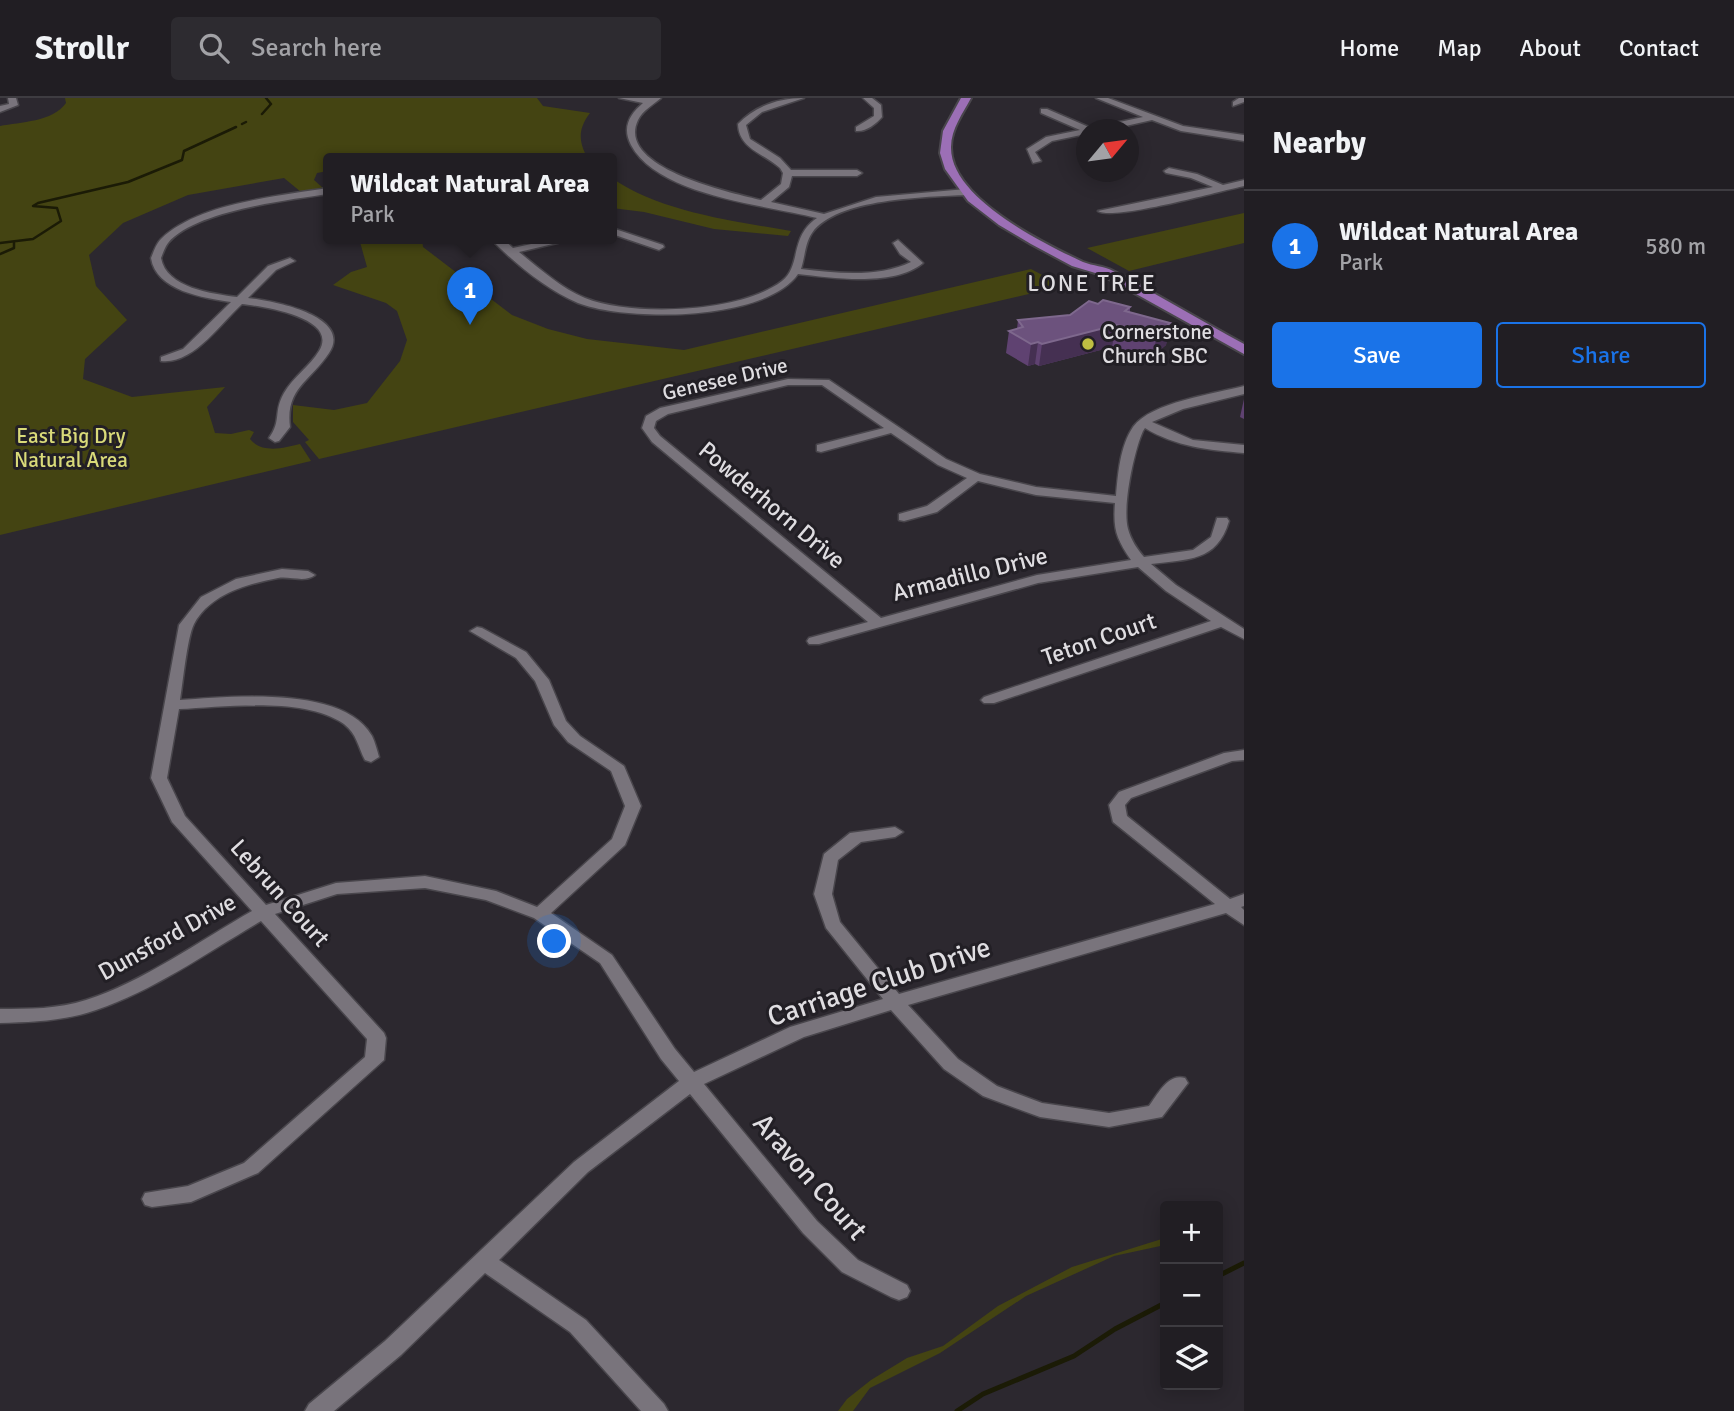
<!DOCTYPE html>
<meta charset="utf-8">
<style>
body{margin:0;font-family:Signika,sans-serif;background:#2d2b30;color:#f1f3f6}
.controls{position:absolute;right:21px;bottom:21px;display:grid;overflow:hidden;border-radius:7px;box-shadow:0 4px 18px #0003}
.controls button{width:63px;height:63px;display:grid;place-items:center;padding:0;border:0;border-bottom:2px solid #3e3c41;background:#211e23;color:#f1f3f6;font:35px sans-serif}
.compass{position:absolute;left:1076px;top:21px;width:63px;height:63px;border-radius:50%;background:#211e23;box-shadow:0 4px 18px #0003;rotate:61deg}
.you{position:absolute;left:555px;top:844px;width:24px;height:24px;margin:-18px;border:5px solid #fff;border-radius:50%;background:#1a73e8;box-shadow:0 0 0 10px #1a73e833}
.badge{display:grid;place-items:center;width:46px;height:46px;border-radius:50%;background:#1a73e8;color:#fff;font-size:23px;font-weight:700}
.pin{position:absolute;translate:-50% -58px;filter:drop-shadow(0 2px 4px #0008)}
.pin::after{content:'';position:absolute;top:37px;width:24px;height:21px;background:inherit;clip-path:polygon(0 0,100% 0,50% 100%)}
.popup{position:absolute;left:323px;top:55px;width:294px;height:91px;box-sizing:border-box;display:grid;place-content:center;border-radius:7px;background:#211e23;filter:drop-shadow(0 2px 5px #0005);font-size:23px;white-space:nowrap;color:#a2a2a6}
.popup b{font-size:26px;color:#f1f3f6}
.popup::after{content:'';position:absolute;left:50%;top:100%;margin-left:-14px;border:14px solid transparent;border-top-color:#211e23}
.list{margin:0;padding:0;list-style:none}
h2{display:flex;justify-content:space-between;align-items:center;height:91px;margin:0;padding:0 28px;font-size:30px}
h2 small{font-size:23px;font-weight:400;color:#a2a2a6}
.list li{display:grid;grid-template-columns:46px 1fr auto;gap:21px;align-items:center;box-sizing:border-box;height:112px;padding:0 28px;border-top:2px solid #3e3c41}
.list b{display:block;font-size:26px;white-space:nowrap}
.list p{margin:0;font-size:23px;white-space:nowrap;color:#a2a2a6}
.list em{font-size:23px;font-style:normal;color:#a2a2a6}
.actions{display:flex;gap:14px;padding:21px 28px}
.actions a{flex:1;padding:16px 0;border:2px solid #1a73e8;border-radius:7px;text-align:center;font-size:24px;color:#1a73e8}
.actions .main{background:#1a73e8;color:#fff}
.icon{flex:none;width:38px;height:38px;fill:none;stroke:currentColor;stroke-width:2;stroke-linecap:round;stroke-linejoin:round}
.map{position:relative;flex:none;width:1244px;height:1313px;overflow:hidden}
header{display:flex;align-items:center;gap:42px;box-sizing:border-box;height:98px;padding:0 35px;background:#211e23;border-bottom:2px solid #3e3c41}
header strong{font-size:33px}
nav{display:flex;gap:38px;margin-inline-start:auto;font-size:24px}
.search{width:490px;height:63px;background:#2d2b30;display:flex;align-items:center;gap:18px;box-sizing:border-box;padding:0 24px;border-radius:7px;color:#a2a2a6;font-size:26px}
main{display:flex}
aside{flex:1;background:#211e23}
.map>svg:first-child{display:block}
.green{fill:#444412}
.lines{fill:none;stroke-linecap:round;stroke-linejoin:round}
.stream-far1{stroke:#1b1b06;stroke-width:2.5}
.stream{stroke:#1b1b06;stroke-width:5}
.minor-casing{stroke:#49464c;stroke-width:3}
.major-casing{stroke:#49464c;stroke-width:4}
.minor{fill:#79747c;fill-rule:evenodd}
.major{fill:#9c6fb6;fill-rule:evenodd}
.wall{fill:#5f4271}
.shaded-wall{fill:#453052}
.building{fill:#6c527d;stroke:#7e688d;stroke-width:2}
.poi-dot{fill:#bfbe42;stroke:#221f25;stroke-width:2.5}
.labels{text-anchor:middle;dominant-baseline:central;stroke-width:6;stroke-linejoin:round;paint-order:stroke}
.far-poi-label{font-size:21px;fill:#dfdde1;stroke:#221f25;text-anchor:start}
.far-street-label{font-size:21px;fill:#dfdde1;stroke:#221f25}
.far-park-label{font-size:21px;fill:#d9da79;stroke:#221f25}
.far-quarter-label{font-size:23px;letter-spacing:2px;fill:#dfdde1;stroke:#221f25}
.street-label{font-size:24px;fill:#dfdde1;stroke:#221f25}
.near-street-label{font-size:28px;fill:#dfdde1;stroke:#221f25}
</style>
<header>
<strong>Strollr</strong>
<div class="search"><svg class="icon" aria-label="search" viewBox="0 0 24 24"><circle cx="10" cy="10" r="6"/><path d="M15 15l6 6"/></svg>Search here</div>
<nav><a>Home</a><a>Map</a><a>About</a><a>Contact</a></nav>
</header>
<main>
<div class="map">
<svg width="1244" height="1313" viewBox="0 0 1244 1313">
<rect width="100%" height="100%" fill="#2c282f"/>
<!-- green -->
<path class="green" d="M65,0H537L543,8L590,15C578,31 578,43 588,61H328V73L317,75L314,82L323,90L301,94L284,80L188,97L123,125L89,157L96,188L127,222L85,261L83,281L132,299L225,289L207,309L215,335L231,336L249,332L254,334L250,341C262,356 284,350 300,346L311,363L0,437V28C20,24 53,24 66,5Z
M612,80C660,114 734,123 791,133L788,138L714,131L644,114L612,110Z
M1244,115V145L1129,173L1087,150Z
M356,141H422L423,149L512,217L548,231L587,241L684,252L1031,171L1063,188L319,361L305,344L309,342L293,324V307L334,312L367,305L400,263L407,242L397,213L386,205L333,187L351,174L367,169L360,144Z
M1165,1140V1147L1114,1158L1026,1198L940,1255L870,1290L853,1313H838L847,1301L871,1282L907,1260L943,1248L998,1208L1072,1169Z"/>
<g class="lines">
<!-- stream-far1 -->
<path class="stream-far1" d="M262,16L271,6L266,0
M242,26L246,24
M0,145L33,141L61,123L57,110L33,108L38,105L128,84L182,62L184,53L236,29
M0,156L14,150V145"/>
<!-- stream -->
<path class="stream" d="M1218,1178L1244,1165
M957,1313L983,1296L1074,1258L1115,1231L1165,1205"/>
<!-- minor casing -->
<g class="minor-casing">
<path id="minor" d="M8,0H16L18,7L0,14V8L9,6Z
M619,0H661C653,7 643,12 638,22C615,70 732,95 761,102L781,86L783,75L780,70C763,55 739,51 738,26C755,8 779,0 804,0L762,14L746,27L750,41L780,60L791,72H857L862,75L857,78H792L789,89L771,104L824,116L876,99L966,91L971,94L966,97C927,99 836,100 812,135C805,145 805,159 801,171C837,175 877,180 911,164L900,156L893,145L898,142L923,165C894,189 833,180 798,176C766,223 627,224 578,205C547,192 514,165 491,141H503L513,150L554,141H574L519,154C540,171 561,190 585,200C632,219 741,215 782,183C802,167 789,139 817,120C766,107 658,98 631,47C622,30 629,17 643,5Z
M863,0H872L881,7L882,19C876,26 866,34 856,33V29L874,18V10Z
M1096,0H1108L1183,28L1244,37V43L1181,33L1152,22L1108,32H1086V36L1052,43L1035,54L1041,63L1033,65L1027,51L1046,39L1080,32L1041,15V11H1047L1091,30L1143,19Z
M1239,0H1244V4L1233,8V4Z
M1169,70L1197,76L1223,87L1244,82V88C1220,93 1114,123 1098,113L1213,89L1191,80L1166,75L1164,73Z
M328,90V96C288,102 194,113 168,145C165,149 163,155 161,160C166,190 213,196 237,199L268,168L290,160L295,163L276,172L248,200C269,202 354,217 329,255C311,283 285,290 290,329L279,343L275,344L269,340C282,322 273,314 284,295C293,279 310,268 319,253C340,219 260,208 242,206C221,225 193,267 161,263V259L183,251L231,204C204,200 156,193 151,160C154,153 156,146 161,141C198,105 279,98 328,90Z
M612,130L663,147L664,149L659,152L612,136Z
M788,281L829,282L946,361L980,376L1036,389L1116,398C1118,376 1120,348 1133,329C1151,304 1214,296 1244,288V296L1183,311L1152,324L1193,342L1244,347V355C1209,352 1176,349 1145,330L1143,333C1134,353 1122,409 1128,431C1131,442 1137,451 1144,459L1193,452L1211,439L1217,420H1227L1229,423C1217,464 1188,461 1151,466L1176,487L1244,531V541L1221,529L994,605H984L981,602L984,599L1211,523L1166,493L1138,469L1038,485L819,546H809L807,543L809,540L868,524L652,344L642,330L646,318L660,310ZM788,287H822L884,330L817,347V353L821,354L891,335L938,367L967,380L927,408L899,416V422L904,423L937,414L978,383L1036,397L1115,405C1113,431 1116,440 1131,462L1037,477L881,520L660,338L654,330L656,323L668,316Z
M282,471L308,473L315,477C305,485 290,478 278,480C247,486 210,496 194,526C187,540 183,584 180,602C230,599 343,587 372,638C375,644 377,652 379,659L371,664L365,662C358,649 357,636 344,626C304,598 225,609 179,611L167,680L185,718L266,807L336,785L425,778L496,793L537,809L612,741L625,708L611,673L568,644L554,627L535,583L516,560L470,533L477,529L482,530L526,554L549,582L566,623L580,638L624,668L641,708L625,747L551,815L612,857L675,951L694,974L790,929L883,901L826,830L814,796L824,756L850,735L895,729L903,734L895,739L861,744L838,762L832,796L840,824L899,896L1215,806L1113,724L1109,707L1119,694L1224,655L1244,652V662L1232,663L1131,700L1125,707L1127,718L1230,801L1244,796V808L1241,809L1244,812V827L1226,815L908,907L958,961L997,988L1042,1005L1109,1015L1149,1008C1158,996 1168,975 1185,980L1188,985L1162,1019L1109,1029L1040,1019L983,998L944,971L891,912L804,939L704,986L817,1123L858,1162L907,1187L910,1193L907,1199L899,1202L891,1199L842,1174L803,1135L690,996L588,1074L499,1162L586,1222L664,1306L668,1313H641L570,1234L485,1175L401,1257L334,1313H305L309,1306L385,1243L574,1064L679,983L661,961L600,865L534,820L486,802L425,790L337,796L275,816L384,935L386,940L384,962L258,1075L191,1104L152,1109L145,1107L142,1101L145,1095L188,1088L244,1065L365,959L367,941L261,823C208,854 155,892 96,912C65,923 32,924 0,925V911C29,911 58,911 86,902C141,885 201,842 252,813L172,724L151,680L179,527L201,499L236,481Z"/>
</g>
<!-- major casing -->
<g class="major-casing">
<path id="major" d="M961,0H971C963,15 951,31 951,49C950,100 1043,145 1083,164C1093,168 1104,168 1113,173C1157,196 1200,222 1244,246V256L1102,177L1072,168L1031,146L999,127L968,103L945,71L940,55L943,33Z"/>
</g>
<!-- minor -->
<use href="#minor" class="minor"/>
<!-- major -->
<use href="#major" class="major"/>
</g>
<!-- wall -->
<path class="wall" d="M1098,206L1130,209V214L1170,225L1166,247L1153,258L1112,249L1039,268L1035,266L1028,268L1006,255L1009,233L1017,231L1018,222L1070,217Z
M1244,301V321L1240,319Z"/>
<!-- shaded-wall -->
<path class="shaded-wall" d="M1170,225L1166,247L1153,258L1157,236Z
M1116,227L1112,249L1039,268L1042,246Z
M1038,244L1035,266L1028,268L1031,246Z"/>
<!-- building -->
<path class="building" d="M1103,202L1130,209L1125,213L1170,225L1157,236L1116,227L1042,246L1038,244L1031,246L1009,233L1023,229L1018,222L1070,217L1089,203L1098,206Z"/>
<!-- markers -->
<circle class="poi-dot" cx="1088" cy="246" r="7"/>
<g class="labels">
<!-- far-poi labels -->
<g class="far-poi-label">
<text x="1102" y="234">Cornerstone<tspan x="1102" dy="24">Church SBC</tspan></text>
</g>
<!-- far-street labels -->
<g class="far-street-label">
<text transform="translate(725 281) rotate(-13)">Genesee Drive</text>
</g>
<!-- far-park labels -->
<g class="far-park-label">
<text x="71" y="338">East Big Dry<tspan x="71" dy="24">Natural Area</tspan></text>
</g>
<!-- far-quarter labels -->
<g class="far-quarter-label">
<text x="1092" y="185">LONE TREE</text>
</g>
<!-- street labels -->
<g class="street-label">
<text transform="translate(772 407) rotate(40)">Powderhorn Drive</text>
<text transform="translate(970 476) rotate(-14)">Armadillo Drive</text>
<text transform="translate(1099 541) rotate(-19)">Teton Court</text>
<text transform="translate(280 795) rotate(48)">Lebrun Court</text>
<text transform="translate(167 839) rotate(-29)">Dunsford Drive</text>
</g>
<!-- near-street labels -->
<g class="near-street-label">
<text transform="translate(879 884) rotate(-18)">Carriage Club Drive</text>
<text transform="translate(810 1079) rotate(49)">Aravon Court</text>
</g>
</g>
</svg>
<div class="controls">
<button>+</button>
<button>−</button>
<button><svg class="icon" aria-label="layers" viewBox="0 0 24 24"><path d="M12 4l9 5-9 5-9-5zM3 14l9 5 9-5"/></svg></button>
</div>
<svg class="compass" viewBox="-18 -18 36 36"><path d="M0-13l5 13h-10z" fill="#e53935"/><path d="M0 13l5-13h-10z" fill="#a2a2a6"/></svg>
<div class="you"></div>
<div class="pin badge" style="left:470px;top:227px">1</div>
<div class="popup"><b>Wildcat Natural Area</b>Park</div>
</div>
<aside>
<h2>Nearby<small></small></h2>
<ul class="list">
<li><span class="badge">1</span><div><b>Wildcat Natural Area</b><p>Park</p></div><em>580 m</em></li>
</ul>
<div class="actions"><a class="main">Save</a><a>Share</a></div>
</aside>
</main>
